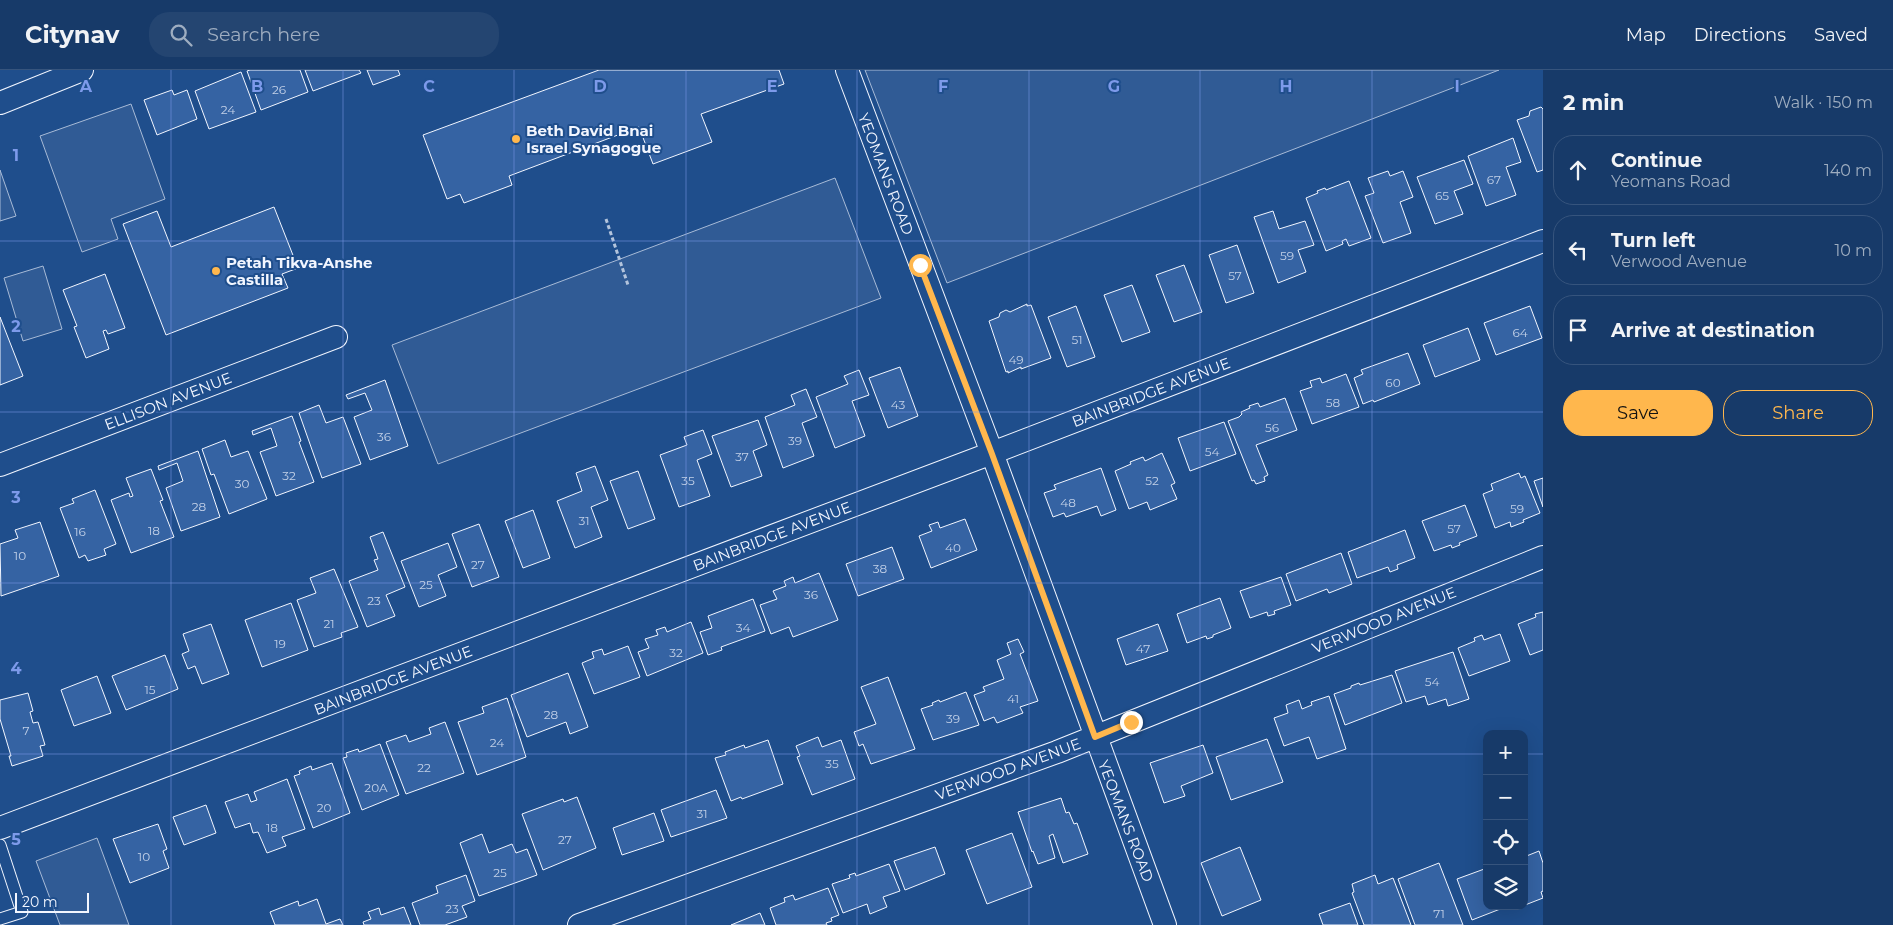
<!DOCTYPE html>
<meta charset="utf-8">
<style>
body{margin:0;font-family:Montserrat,sans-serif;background:#244571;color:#f1f3f6}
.controls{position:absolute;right:15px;bottom:15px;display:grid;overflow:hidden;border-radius:10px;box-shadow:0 5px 20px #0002}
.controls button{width:45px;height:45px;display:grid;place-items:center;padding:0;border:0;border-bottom:1px solid #36547d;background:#173a69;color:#f1f3f6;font:25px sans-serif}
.scale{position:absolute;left:15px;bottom:12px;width:74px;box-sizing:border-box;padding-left:5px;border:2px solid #f2f6ff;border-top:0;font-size:14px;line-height:18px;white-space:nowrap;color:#f2f6ff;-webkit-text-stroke:4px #1f4e8c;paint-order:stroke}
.stop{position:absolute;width:15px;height:15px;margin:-11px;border:4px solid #ffb74d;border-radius:50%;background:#fff}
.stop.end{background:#ffb74d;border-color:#fff;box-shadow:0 1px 5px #0008}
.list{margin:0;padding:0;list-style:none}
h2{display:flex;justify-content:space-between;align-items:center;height:65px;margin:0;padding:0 20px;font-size:21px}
h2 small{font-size:16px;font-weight:400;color:#9eadc0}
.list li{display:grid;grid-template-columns:32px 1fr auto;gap:15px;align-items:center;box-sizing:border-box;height:70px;margin:0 10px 10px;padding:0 10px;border:1px solid #36547d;border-radius:20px}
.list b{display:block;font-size:19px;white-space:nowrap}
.list p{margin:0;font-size:16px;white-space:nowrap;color:#9eadc0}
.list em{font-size:16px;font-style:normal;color:#9eadc0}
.actions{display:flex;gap:10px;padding:15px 20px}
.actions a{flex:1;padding:11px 0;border:1px solid #ffb74d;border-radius:20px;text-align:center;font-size:18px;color:#ffb74d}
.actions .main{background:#ffb74d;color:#111}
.icon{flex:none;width:28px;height:28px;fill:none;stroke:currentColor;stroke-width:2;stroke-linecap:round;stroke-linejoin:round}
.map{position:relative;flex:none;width:1543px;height:855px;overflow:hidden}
header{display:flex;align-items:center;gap:30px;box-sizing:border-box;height:70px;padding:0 25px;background:#173a69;border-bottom:1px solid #36547d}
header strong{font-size:24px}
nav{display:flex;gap:28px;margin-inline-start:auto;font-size:18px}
.search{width:350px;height:45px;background:#244571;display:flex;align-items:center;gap:12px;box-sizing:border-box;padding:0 18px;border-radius:20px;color:#9eadc0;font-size:19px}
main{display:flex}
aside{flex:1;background:#173a69}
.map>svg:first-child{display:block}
.built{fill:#305b95;stroke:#a8bbd7}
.building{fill:#3563a3;stroke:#f2f6ff}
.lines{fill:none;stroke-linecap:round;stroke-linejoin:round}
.service-casing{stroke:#f2f6ff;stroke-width:13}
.minor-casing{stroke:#f2f6ff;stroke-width:24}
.path{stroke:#b3c4dc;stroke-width:3;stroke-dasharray:4 2.5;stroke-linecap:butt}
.service{stroke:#1f4e8c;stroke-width:11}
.minor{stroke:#1f4e8c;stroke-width:22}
.route{stroke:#ffb74d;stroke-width:6}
.grid{fill:none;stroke:#7d9aea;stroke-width:1;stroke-opacity:0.55}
.poi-dot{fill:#ffb74d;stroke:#1f4e8c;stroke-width:2}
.labels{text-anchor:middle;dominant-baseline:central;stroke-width:4;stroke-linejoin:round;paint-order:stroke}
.number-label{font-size:12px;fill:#c3d1e8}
.poi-label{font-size:15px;font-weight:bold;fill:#f2f6ff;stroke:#1f4e8c;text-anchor:start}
.street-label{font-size:15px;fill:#f2f6ff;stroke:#1f4e8c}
.grid-label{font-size:16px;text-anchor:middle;font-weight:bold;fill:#7d9aea;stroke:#1f4e8c;stroke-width:4;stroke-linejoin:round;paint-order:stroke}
</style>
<header>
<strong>Citynav</strong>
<div class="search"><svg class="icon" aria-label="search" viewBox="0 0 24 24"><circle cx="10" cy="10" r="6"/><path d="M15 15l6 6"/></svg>Search here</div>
<nav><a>Map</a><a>Directions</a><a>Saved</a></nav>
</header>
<main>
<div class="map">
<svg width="1543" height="855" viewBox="0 0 1543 855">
<rect width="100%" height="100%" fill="#1f4e8c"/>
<!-- built -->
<path class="built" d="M865,0H1499L947,213Z
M131,34L165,129L111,149L118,169L82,182L40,66Z
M0,100L16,146L0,151Z
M835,108L881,228L438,394L392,275Z
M43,196L62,259L23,271L4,208Z
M97,768L129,855H60L36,791Z"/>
<!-- building -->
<path class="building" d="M250,0H300L308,22L261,40L247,1Z
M305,0H359L361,3L313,21Z
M367,0H398L400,5L373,15Z
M599,0H779L784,14L701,44L712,72L653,94L639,57L509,106L512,115L464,133L460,124L447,129L423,65Z
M241,2L256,42L209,59L195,21Z
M172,20L174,25L187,20L197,49L157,65L144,30Z
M1541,37L1543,39V100L1537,102L1517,50L1529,46L1530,41Z
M1513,68L1521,92L1506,97L1516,125L1486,136L1468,86Z
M1464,90L1473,114L1454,121L1463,144L1435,154L1417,107Z
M1388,101L1390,106L1403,101L1413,127L1400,132L1411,163L1383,173L1365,126L1374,123L1368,108Z
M1349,111L1371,168L1349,176L1346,169L1342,171L1343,174L1326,181L1306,128L1318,123L1317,121L1325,118L1326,120Z
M274,137L298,198L282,204L288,218L166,265L123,154L157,141L171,177Z
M1273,141L1279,159L1305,151L1314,175L1298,180L1306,202L1278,213L1254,147Z
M1237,175L1254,223L1226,233L1209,185Z
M1184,195L1202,242L1174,252L1156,205Z
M105,204L125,258L108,264L106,260L103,261L109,279L86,288L74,257L77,256L63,220Z
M1132,215L1150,262L1122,272L1104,225Z
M1027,234V236L1031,235L1051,288L1021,299V297L1008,303V301L1006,302L989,251L999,247L1000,243L1006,240L1010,242Z
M1076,236L1095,287L1067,297L1048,247Z
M1530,236L1542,268L1496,285L1484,253Z
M0,247L23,306L0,315Z
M1468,258L1480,290L1435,307L1423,275Z
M1408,283L1420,314L1374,332L1373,330L1363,334L1354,308L1363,304L1361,300Z
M900,297L918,346L888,358L869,308Z
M859,300L869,325L852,331L865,366L835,378L816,327L848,314L844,306Z
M1346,304L1359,337L1312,354L1300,321L1312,317L1310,311L1320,308L1322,313Z
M385,310L408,376L370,390L354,347L372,340L365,323L348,329L346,325Z
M806,319L817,347L802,353L814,386L783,398L765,347L795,335L791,325Z
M1285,328L1297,360L1256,375L1268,405L1264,407L1265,411L1256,414L1254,410L1252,411L1228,351L1239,347L1242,344L1241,342L1250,338L1249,336L1258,333L1260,337Z
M319,335L326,353L343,347L361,394L322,408L299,343Z
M292,346L301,371L299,372L314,412L276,426L260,382L277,376L271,358L253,365L252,361Z
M758,350L767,375L753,381L762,406L731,417L712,366Z
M1224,352L1236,384L1190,401L1178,368Z
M703,360L712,384L697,390L710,426L679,437L660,385L687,375L684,367Z
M225,370L231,387L248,381L267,429L229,444L214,404L211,405L202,379Z
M198,381L220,447L181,461L166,418L183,411L177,393L159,400L158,396Z
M1162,383L1175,413L1171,415L1177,429L1150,440L1147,432L1129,439L1115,401L1131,394L1130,392L1143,387L1145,391Z
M595,396L608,430L591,437L602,467L575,478L557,431L582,421L576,403Z
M1101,398L1116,440L1101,446L1097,436L1066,447L1064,443L1053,447L1044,423L1056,419L1054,415Z
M151,399L163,430L160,431L174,467L131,483L111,430L129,423L130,427L133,426L126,408Z
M638,401L655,449L628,459L610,411Z
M1519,403L1521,408L1525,406L1540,443L1523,450L1524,452L1511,457L1510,452L1495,458L1483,424L1493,420L1491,414Z
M1543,408V437L1534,411Z
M95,420L116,474L104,479L106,485L88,491L85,485L79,488L60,438L74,433L72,429Z
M1465,435L1477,466L1459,473L1460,475L1452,478L1451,475L1434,481L1422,451Z
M533,440L550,488L523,498L505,451Z
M965,449L977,480L931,498L919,466L932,461L929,455L938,452L940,458Z
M40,452L59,506L1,526L0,474L18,468L15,460Z
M479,454L499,507L472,517L452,464Z
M1405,460L1415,488L1397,495L1398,499L1390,502L1388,497L1357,508L1348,482Z
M383,462L405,517L386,525L395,546L367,557L349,511L378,500L374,490L378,489L370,467Z
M448,473L457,497L438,505L446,526L419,537L401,491Z
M892,477L904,509L858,526L846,494Z
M1341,483L1352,514L1329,523L1327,519L1296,531L1286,504Z
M334,499L358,557L341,563L342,567L314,577L297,530L316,523L310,508Z
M819,503L838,550L793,567L789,557L771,564L760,535L777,529L773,521L786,516L784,511L793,507L795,513Z
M1281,507L1291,535L1274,541L1275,544L1268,546L1267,542L1250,548L1240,521Z
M1220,528L1231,558L1213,565V567L1207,569L1206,566L1187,573L1177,544Z
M753,529L765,561L721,577L722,580L708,585L700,562L712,558L708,546Z
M291,533L308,580L262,597L245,550Z
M1543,542V580L1530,585L1518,554L1536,547L1535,544Z
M691,552L703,583L647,606L638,582L649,578L645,569L658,565L656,560L665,557L667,562Z
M211,554L229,604L202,614L195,596L188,599L182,584L189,581L183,564Z
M1158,554L1168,581L1126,595L1117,569Z
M1500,564L1510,591L1469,606L1458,578L1475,571L1474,568L1482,565L1484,570Z
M1018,569L1024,582L1020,584L1038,631L1020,637L1023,643L997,653L994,647L984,651L974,625L985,621L983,617L1004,609L997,590L1011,584L1007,573Z
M628,576L640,607L594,624L582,593L594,588L592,582L602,579L604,585Z
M1453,582L1469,629L1448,636L1446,629L1428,635L1425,626L1406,632L1395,601Z
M165,585L178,619L126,640L112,606Z
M568,603L588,657L570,664L566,652L527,667L511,625Z
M1392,605L1402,633L1345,655L1334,624L1351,618V616L1359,613L1360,615Z
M97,606L111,643L74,656L61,620Z
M888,607L915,679L871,694L863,674L859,676L854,662L876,654L861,617Z
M966,622L979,655L933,670L921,639L933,635L932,633L939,630L940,632Z
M28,623L33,641L30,642L33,653L38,652L45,675L40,676L43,686L12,696L9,686H11L0,649V630Z
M1329,626L1346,679L1317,689L1309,667L1284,676L1274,648L1288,643L1286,635L1299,630L1302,639L1312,635L1311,632Z
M507,628L526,687L477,705L458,652L484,643L482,637Z
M445,652L464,703L406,724L386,672L406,665L409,672L431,664L429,658Z
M818,667L822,677L841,670L855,709L812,725L797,687L800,686L796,676Z
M1267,669L1283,712L1231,730L1216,687Z
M768,670L783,714L742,729L741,727L731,731L715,688L726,685L725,682L744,675L745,678Z
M380,674L399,725L362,740L343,688L347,687L346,683L358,679L359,682Z
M1203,675L1213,703L1181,716L1185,726L1164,733L1150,693Z
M332,693L350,743L313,758L294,706L300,704L299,701L311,696L312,700Z
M287,709L305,759L282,767L286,776L267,783L258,762L253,763L250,753L235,758L225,732L248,724L251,732L257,730L254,722Z
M716,720L727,748L671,767L661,740Z
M577,727L596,778L543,800L522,744L563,729L564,732Z
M1061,728L1066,743L1069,742L1074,754L1077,753L1088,784L1063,793L1053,764L1049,766L1055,788L1038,794L1033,781L1032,782L1018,742Z
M206,735L216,763L184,775L173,747Z
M654,743L664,771L622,785L613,758Z
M158,754L167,779L163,781L169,798L130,813L113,769Z
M1012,763L1032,817L987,834L966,780Z
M482,764L489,783L512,774L516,783L527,779L537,805L479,826L460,773Z
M935,777L945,804L905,820L894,791Z
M1240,777L1261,830L1222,846L1201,793Z
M1539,781L1543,793V821L1541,822L1543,828L1525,835L1524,787Z
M1439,793L1463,855H1415L1398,809Z
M889,794L900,821L883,827L887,837L870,844L867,834L843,843L832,814L850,808L849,805L855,803L856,806Z
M1487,798V836H1508L1472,850L1457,809Z
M466,805L475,831L462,836L467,847L445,855H420L412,833L438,823L436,816Z
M1375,805L1378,814L1393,808L1411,855H1364L1352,823L1354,822L1352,814Z
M828,818L839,845L831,848L832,851L826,853L827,855H776L770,838L785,832L784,828L793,825L795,830Z
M317,829L326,854L340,849L343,855H275L270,842L298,831L299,836Z
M1350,833L1358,855H1323L1319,844Z
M404,837L411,855H364L363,852L371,849L368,842L379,838L381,845Z
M760,843L765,855H731Z"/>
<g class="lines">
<!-- service casing -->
<g class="service-casing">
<path id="service" d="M0,775L22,842L0,849"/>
</g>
<!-- minor casing -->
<g class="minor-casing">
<path id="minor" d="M847,0L992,383L1165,855
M0,33L82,0
M0,395L336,267
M0,758L992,383L1543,171
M579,855L1057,682L1543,487"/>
</g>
<!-- path -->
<path class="path" d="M606,149L628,215"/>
<!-- service -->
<use href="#service" class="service"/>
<!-- minor -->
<use href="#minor" class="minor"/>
</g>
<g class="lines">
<!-- route -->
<path class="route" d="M920,195L992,384L1095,667L1131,652"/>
</g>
<!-- grid -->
<path class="grid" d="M171,0V855M343,0V855M514,0V855M686,0V855M857,0V855M1029,0V855M1200,0V855M1372,0V855M0,171H1543M0,342H1543M0,513H1543M0,684H1487M1524,684H1543"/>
<!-- markers -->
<g class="poi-dot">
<circle cx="516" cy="69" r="5"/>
<circle cx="216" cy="201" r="5"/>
</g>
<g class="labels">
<!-- number labels -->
<g class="number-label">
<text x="279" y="19">26</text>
<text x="228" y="39">24</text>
<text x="1494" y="109">67</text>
<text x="1442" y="125">65</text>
<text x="1287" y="185">59</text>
<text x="1235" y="205">57</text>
<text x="1520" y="262">64</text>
<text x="1077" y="269">51</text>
<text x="1016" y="289">49</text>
<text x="1393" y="312">60</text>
<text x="1333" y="332">58</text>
<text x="898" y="334">43</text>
<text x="1272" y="357">56</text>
<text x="384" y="366">36</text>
<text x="795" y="370">39</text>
<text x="1212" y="381">54</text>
<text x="742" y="386">37</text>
<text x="289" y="405">32</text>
<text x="688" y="410">35</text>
<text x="1152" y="410">52</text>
<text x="242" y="413">30</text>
<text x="1068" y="432">48</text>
<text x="199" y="436">28</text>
<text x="1517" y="438">59</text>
<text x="584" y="450">31</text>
<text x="1454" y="458">57</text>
<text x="154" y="460">18</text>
<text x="80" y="461">16</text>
<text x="953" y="477">40</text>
<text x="20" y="485">10</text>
<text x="478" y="494">27</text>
<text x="880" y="498">38</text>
<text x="426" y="514">25</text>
<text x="811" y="524">36</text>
<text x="374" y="530">23</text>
<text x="329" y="553">21</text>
<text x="743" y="557">34</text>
<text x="280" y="573">19</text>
<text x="1143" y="578">47</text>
<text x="676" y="582">32</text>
<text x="1432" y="611">54</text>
<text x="150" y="619">15</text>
<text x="1013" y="628">41</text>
<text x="551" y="644">28</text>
<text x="953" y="648">39</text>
<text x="26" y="660">7</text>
<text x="497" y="672">24</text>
<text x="832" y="693">35</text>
<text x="424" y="697">22</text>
<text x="376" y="717">20A</text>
<text x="324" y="737">20</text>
<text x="702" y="743">31</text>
<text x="272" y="757">18</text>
<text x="565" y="769">27</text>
<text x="144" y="786">10</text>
<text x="500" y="802">25</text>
<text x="452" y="838">23</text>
<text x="1439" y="843">71</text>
</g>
<!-- poi labels -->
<g class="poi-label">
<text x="526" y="60">Beth David Bnai<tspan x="526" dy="17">Israel Synagogue</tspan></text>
<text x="226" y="192">Petah Tikva-Anshe<tspan x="226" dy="17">Castilla</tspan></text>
</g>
<!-- street labels -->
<g class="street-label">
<text transform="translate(886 104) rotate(69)">YEOMANS ROAD</text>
<text transform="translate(1151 322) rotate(-21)">BAINBRIDGE AVENUE</text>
<text transform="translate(168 331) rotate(-21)">ELLISON AVENUE</text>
<text transform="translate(772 466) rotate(-21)">BAINBRIDGE AVENUE</text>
<text transform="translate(1384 550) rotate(-22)">VERWOOD AVENUE</text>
<text transform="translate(393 610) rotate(-21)">BAINBRIDGE AVENUE</text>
<text transform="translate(1008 699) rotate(-20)">VERWOOD AVENUE</text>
<text transform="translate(1126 751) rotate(69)">YEOMANS ROAD</text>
</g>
</g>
<g class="grid-label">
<text x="86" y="22">A</text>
<text x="257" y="22">B</text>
<text x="429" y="22">C</text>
<text x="600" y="22">D</text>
<text x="772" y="22">E</text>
<text x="943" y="22">F</text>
<text x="1114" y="22">G</text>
<text x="1286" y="22">H</text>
<text x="1457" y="22">I</text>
<text x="16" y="91">1</text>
<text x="16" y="262">2</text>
<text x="16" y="433">3</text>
<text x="16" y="604">4</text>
<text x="16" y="775">5</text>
</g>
</svg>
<div class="controls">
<button>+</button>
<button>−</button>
<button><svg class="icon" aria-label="locate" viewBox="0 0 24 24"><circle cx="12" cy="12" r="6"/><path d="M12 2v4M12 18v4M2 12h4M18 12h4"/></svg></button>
<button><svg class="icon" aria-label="layers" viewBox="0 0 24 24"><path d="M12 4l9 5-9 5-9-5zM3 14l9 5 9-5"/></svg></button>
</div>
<div class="scale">20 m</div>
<div class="stop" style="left:920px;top:195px"></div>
<div class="stop end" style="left:1131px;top:652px"></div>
</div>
<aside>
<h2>2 min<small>Walk · 150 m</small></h2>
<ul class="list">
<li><svg class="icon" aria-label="ahead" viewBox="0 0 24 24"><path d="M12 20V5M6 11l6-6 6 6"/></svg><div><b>Continue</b><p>Yeomans Road</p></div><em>140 m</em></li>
<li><svg class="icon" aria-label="left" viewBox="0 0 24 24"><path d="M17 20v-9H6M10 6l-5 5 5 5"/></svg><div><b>Turn left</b><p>Verwood Avenue</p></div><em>10 m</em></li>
<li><svg class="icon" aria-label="arrive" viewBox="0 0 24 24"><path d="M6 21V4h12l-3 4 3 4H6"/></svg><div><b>Arrive at destination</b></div></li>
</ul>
<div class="actions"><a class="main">Save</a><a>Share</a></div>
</aside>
</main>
